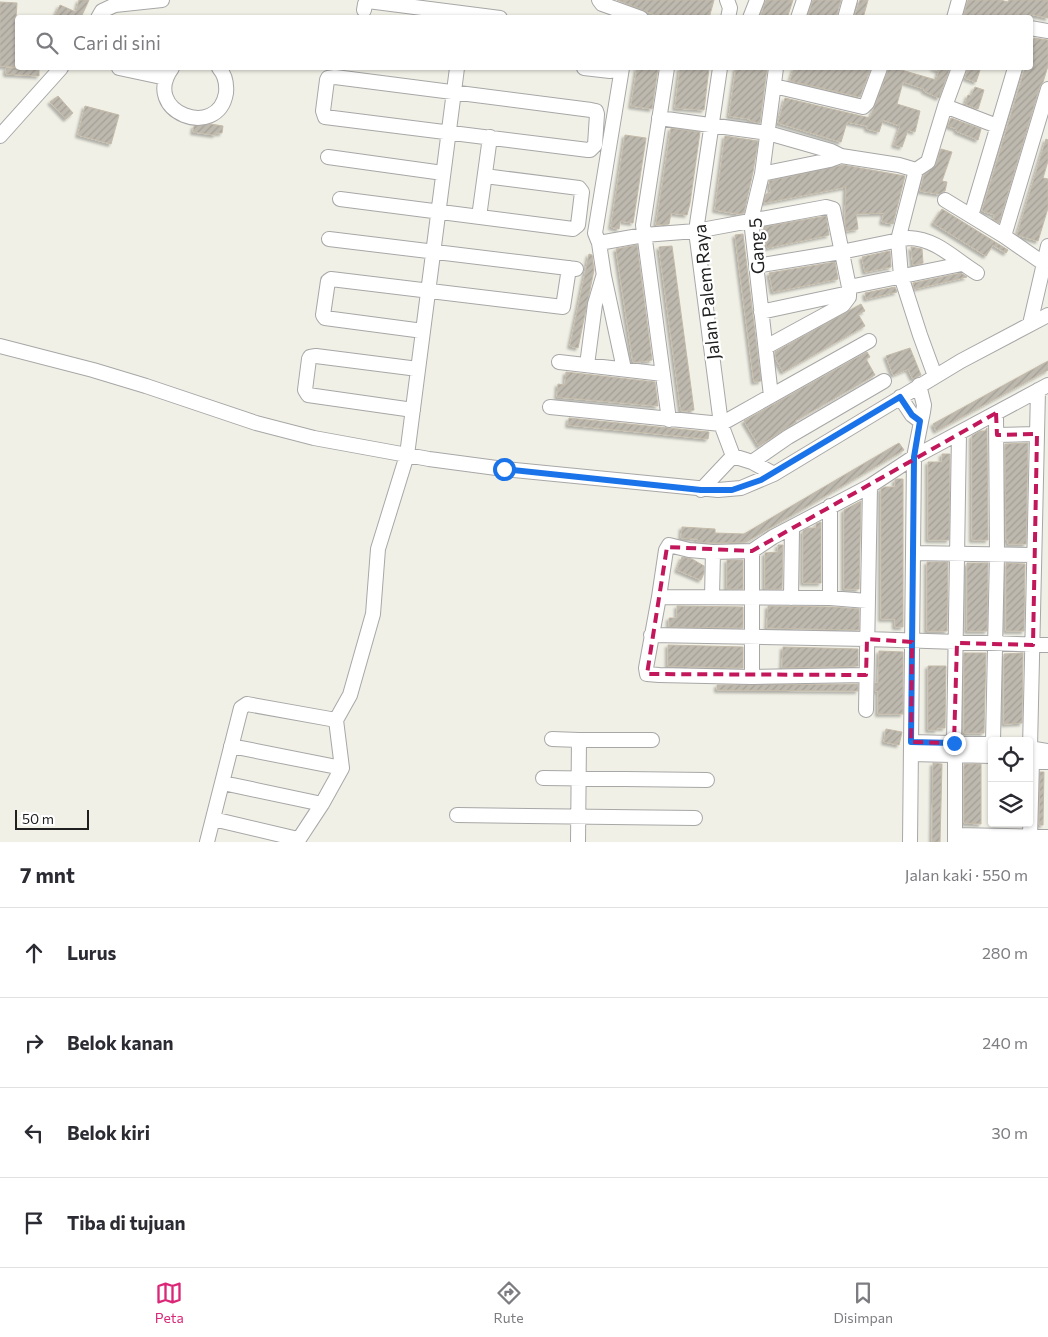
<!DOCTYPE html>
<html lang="id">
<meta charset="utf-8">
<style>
body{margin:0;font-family:Commissioner,sans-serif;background:#f2f2f3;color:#2b2b33}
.controls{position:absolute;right:15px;bottom:15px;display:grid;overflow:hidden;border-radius:5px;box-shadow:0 1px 4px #0004}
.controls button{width:45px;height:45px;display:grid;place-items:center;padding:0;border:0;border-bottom:1px solid #e1e1e2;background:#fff;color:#2b2b33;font:25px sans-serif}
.scale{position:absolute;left:15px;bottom:12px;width:74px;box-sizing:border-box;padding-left:5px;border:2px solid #202020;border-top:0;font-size:14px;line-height:18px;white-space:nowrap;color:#202020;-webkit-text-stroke:4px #fff;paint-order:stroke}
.stop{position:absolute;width:15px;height:15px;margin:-11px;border:4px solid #1a73e8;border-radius:50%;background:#fff}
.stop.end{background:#1a73e8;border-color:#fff;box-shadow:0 1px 5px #0008}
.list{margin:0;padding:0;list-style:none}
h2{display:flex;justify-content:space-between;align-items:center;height:65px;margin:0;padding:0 20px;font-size:21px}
h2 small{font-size:16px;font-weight:400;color:#7c7c81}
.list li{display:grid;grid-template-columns:32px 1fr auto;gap:15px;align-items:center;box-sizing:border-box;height:90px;padding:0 20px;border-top:1px solid #e1e1e2}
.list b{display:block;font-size:19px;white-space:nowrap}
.list em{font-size:16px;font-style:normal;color:#7c7c81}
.icon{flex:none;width:28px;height:28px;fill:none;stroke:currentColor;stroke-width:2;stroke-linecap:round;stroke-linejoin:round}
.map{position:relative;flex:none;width:1048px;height:842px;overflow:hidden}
.search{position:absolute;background:#fff;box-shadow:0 1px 4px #0004;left:15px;right:15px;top:15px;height:55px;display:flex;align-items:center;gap:12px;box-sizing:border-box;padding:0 18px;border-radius:5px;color:#7c7c81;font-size:19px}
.sheet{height:425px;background:#fff}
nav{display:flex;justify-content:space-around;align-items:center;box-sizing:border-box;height:70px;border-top:1px solid #e1e1e2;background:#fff;font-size:14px;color:#7c7c81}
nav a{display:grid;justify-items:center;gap:2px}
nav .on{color:#db2777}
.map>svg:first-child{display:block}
.building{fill:url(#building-hatch);stroke:#c4baa8;filter:url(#shadow)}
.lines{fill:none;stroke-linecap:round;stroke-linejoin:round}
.minor-casing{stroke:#a7a7a7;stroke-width:16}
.minor{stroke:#fff;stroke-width:14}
.route{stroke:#1a73e8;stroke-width:6}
.marked{fill:none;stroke:#c2185b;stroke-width:4;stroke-dasharray:10 6;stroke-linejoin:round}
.labels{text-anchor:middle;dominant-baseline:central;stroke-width:4.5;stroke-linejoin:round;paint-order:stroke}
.street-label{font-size:18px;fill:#202020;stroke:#fff}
</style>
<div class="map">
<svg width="1048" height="842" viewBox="0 0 1048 842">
<defs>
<pattern id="building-hatch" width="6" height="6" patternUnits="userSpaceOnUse" patternTransform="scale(1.25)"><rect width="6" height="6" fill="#beb9af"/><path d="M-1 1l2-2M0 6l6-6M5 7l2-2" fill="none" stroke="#a39f96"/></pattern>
<filter id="shadow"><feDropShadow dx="-2.5" dy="2.5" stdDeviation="1" flood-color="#0004"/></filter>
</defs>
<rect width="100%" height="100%" fill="#f1f0e6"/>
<!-- building -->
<path class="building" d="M79,0H89L82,15L88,18H54L60,5L76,12Z
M617,0H714L709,18H663Z
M766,0H793L787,18H760Z
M813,0H841L836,18H807Z
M860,0H868L863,18H854Z
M968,0H1000L1008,2L1009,0H1048V18L1030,14L1029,18H963Z
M0,2L17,3L15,32H18V67L0,66Z
M1034,38L1048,40V66L1043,82L1040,86L999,223L993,219L995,215L982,211L1025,68H1030V49Z
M6,68H39V76L6,74Z
M637,68H658L652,109L631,106Z
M680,68H709L704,110L675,108Z
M736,68H767L760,123L750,121V119L729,116Z
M794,68H871L860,97L790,81Z
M889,68H898V69L936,80L939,71L932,68H950L939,98L924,91V89L903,82L897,104L920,111L915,132L908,130L902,147L894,145L900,126L883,120L879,132L867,129V126L847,122L841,142L778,123L785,98L870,118Z
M968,68L980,70L976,82L965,78Z
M975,87L984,90L978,109L965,104L968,95L971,96Z
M58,96L73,113L66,119L50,102Z
M85,106L119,115L111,144L78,135Z
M951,118L981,129L978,140L956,131L957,129L948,126Z
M211,124L223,126L222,133H216L215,135L193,132L194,126Z
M671,128L700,132L690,203L687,215L671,213L669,224L656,225Z
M625,135L646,138L633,223L620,221L619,229L611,227Z
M725,136L758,141L753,172L744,213L739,214L715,210Z
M1046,139L1048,140V161L1043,178L1048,179V208L1038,241L1017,235Z
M941,149L952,152L942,181L947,182L945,191L939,194L920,191L924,175L936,165Z
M843,165L905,176L893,224L882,222L884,213L856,214L858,229L846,231L845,223L846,187L764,203L766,194L771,193L769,181Z
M942,209L1008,250L1006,253L993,245L986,256L933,223Z
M826,216L829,235L767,248L763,227Z
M743,234L761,381L754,382L735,235Z
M637,245L652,360L638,362H633L616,249Z
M672,246L694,410L683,411H681L659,247Z
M911,247L922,249L923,263L913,265Z
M890,251L891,267L865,272L862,257Z
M589,254L592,255L594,270L578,348L570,346Z
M835,262L838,279L773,292L769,273Z
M961,273L967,277L914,289L913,284V283Z
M895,287L897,292L866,299L865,293Z
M861,304L865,311L858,314L865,326L783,372L776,359L775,352Z
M910,348L921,375L913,379L908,369L893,375L886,356Z
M867,352L870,357L866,359L875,375L795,421L796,422L759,446L744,421Z
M1048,361V370L936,431L933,424Z
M566,372L655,382L658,406L557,397L558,384L565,385Z
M569,418L709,432L708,439L568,425Z
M987,428L988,540H972V436L980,431H985Z
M899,443L904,450L746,542L715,543L697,542L698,539L681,538L682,527L715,529V533L744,534Z
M1028,443L1026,544H1008V540H1006L1005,444Z
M942,454H950L949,540H928V462H942Z
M897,479H903V627H895V619H881V489L885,487H895V480Z
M861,501L859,589H844V510Z
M821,522V583H803V531L808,528H816V524Z
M778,545H783L782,589H765V553L778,552Z
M682,557L692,559L704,566V573L701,580L677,570Z
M727,560H743V589H727Z
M927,562H948L947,631H927Z
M967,563H988L987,631H967Z
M1006,563L1025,564L1024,631H1006Z
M677,606L743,607V628L669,627V618H677Z
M768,606L833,607L859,609V630L767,628Z
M668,645L743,647V668L668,666Z
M783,647L858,649V666L782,668Z
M879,651L903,652V714H878V691H875V683H878Z
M964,653H986L984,733H964Z
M1023,653L1022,723L1004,724V654Z
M928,666H946L945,728H937V730H928Z
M858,684V691L717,690V685Z
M886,729L902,732L899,745L884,742Z
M933,763L942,764L940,842H932Z
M964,764H981V824L964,823Z
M1040,772H1044L1043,825H1039Z"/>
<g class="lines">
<!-- minor casing -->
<g class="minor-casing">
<path id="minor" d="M599,0L602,4L641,18
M727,0L730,8L728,18
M364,10L365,4L368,1L500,18
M98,18L102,11L115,5L162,0
M750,18L757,0
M798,18L804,0
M845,18L850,0
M954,18L959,0
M1030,28L1048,31
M119,68L166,78
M172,68C140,112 218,141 226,93C227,83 225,75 219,68
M584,68L610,71L611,68
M622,68L595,233L599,243L604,276L624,369
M667,68L643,225L669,420
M720,68L696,231L721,424L733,456
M335,77L591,110L596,111L597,114L595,145L590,150H588L325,117L323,111L327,80L328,78Z
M774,86L863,107L867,103L880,68
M945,106L959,68
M659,118L768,133L831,151L841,156L830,160L762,174
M0,136L61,68
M841,156L899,165L916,170
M328,157L443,173
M340,199L573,229L578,225L582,192L579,188L485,176
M945,200L1004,236L1043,263
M971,216L1015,68
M479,217L490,137
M1004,236L1048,89
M329,239L576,269
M599,243L644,235L696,231L826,207L833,209L849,287V297L843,305L766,347
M756,266L841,252L909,238C937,239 954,259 977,273
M849,287L962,264
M761,312L849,293
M1030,324L1048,246
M423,331L325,318L323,315L328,281L331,279L563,307L569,268
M0,346L93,370L146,386L256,423L314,438L429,459L504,469L718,490L741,488L774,474L961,361L1048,315
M559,362L663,374
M587,365L595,304L603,277
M935,376L920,335L901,276L898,240L916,170L928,162L945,106L997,126
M771,396L751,220L762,174L776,68
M900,397L912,415L920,421
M550,407L721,424L869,341
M413,410L308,395L305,390L309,359L310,357L316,356L418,369
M997,435L1037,434
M752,462L788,437L884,381
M701,490L733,456L752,462L774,474
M830,506V598
M913,553L1034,555
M659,597L666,550L669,545L689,550L713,552L752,551L773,537L870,486L914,457L1048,385
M712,597L713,552
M791,598L792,528
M651,635L867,639L1048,645
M866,675L752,677L659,675L647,674L646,668L659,597L830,598L867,601
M752,677V551
M866,710L870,486
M552,739L579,740
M993,741L997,555L996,413
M911,742L992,744
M954,743L959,433
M231,746L342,768
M1029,748L1048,751
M1030,748L1038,390
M911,754L992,756
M955,756V842
M1029,760L1048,762
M543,778L707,780
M223,783L322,804
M457,815L695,818
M213,819L298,839
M956,835L1048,837
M1030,837L1032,760
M207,842L241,708L247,704L336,720
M297,842L322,804L342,768L336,720L350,695L373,614L378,549L407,455L457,68
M578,842L579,740H652
M910,842L914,457L923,412L924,405L919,385"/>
</g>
<!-- minor -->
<use href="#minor" class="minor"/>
</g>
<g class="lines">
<!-- route -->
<path class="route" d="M504,469L701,490H732L761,480L900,397L912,415L920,421L914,457L911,742L954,743"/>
</g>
<!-- marked area -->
<path class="marked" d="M996,413L997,435L1037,434L1033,645L957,643L954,743L911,742L912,642L867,639L866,675L647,674L667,547L752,551Z"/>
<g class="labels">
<!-- street labels -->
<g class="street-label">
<text transform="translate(756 246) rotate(-93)">Gang 5</text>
<text transform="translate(706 292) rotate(-96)">Jalan Palem Raya</text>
</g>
</g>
</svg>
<div class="controls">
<button><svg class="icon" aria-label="locate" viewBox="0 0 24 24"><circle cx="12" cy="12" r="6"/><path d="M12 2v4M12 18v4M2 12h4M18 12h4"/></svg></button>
<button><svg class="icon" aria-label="layers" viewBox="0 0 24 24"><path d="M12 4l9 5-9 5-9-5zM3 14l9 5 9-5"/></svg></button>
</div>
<div class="scale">50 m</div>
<div class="stop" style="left:504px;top:469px"></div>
<div class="stop end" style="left:954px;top:743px"></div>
<div class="search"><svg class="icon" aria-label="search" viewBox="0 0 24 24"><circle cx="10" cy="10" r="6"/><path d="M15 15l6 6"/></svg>Cari di sini</div>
</div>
<section class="sheet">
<h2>7 mnt<small>Jalan kaki · 550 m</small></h2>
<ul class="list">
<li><svg class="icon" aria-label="ahead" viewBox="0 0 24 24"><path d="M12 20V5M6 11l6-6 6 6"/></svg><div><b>Lurus</b></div><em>280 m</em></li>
<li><svg class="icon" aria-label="right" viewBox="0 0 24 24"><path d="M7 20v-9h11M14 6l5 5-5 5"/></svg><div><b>Belok kanan</b></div><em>240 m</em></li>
<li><svg class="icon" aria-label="left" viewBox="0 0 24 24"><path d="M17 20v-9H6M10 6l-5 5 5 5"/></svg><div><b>Belok kiri</b></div><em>30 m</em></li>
<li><svg class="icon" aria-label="arrive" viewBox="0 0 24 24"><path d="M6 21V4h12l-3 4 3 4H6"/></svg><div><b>Tiba di tujuan</b></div></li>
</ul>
</section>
<nav>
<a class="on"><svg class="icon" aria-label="map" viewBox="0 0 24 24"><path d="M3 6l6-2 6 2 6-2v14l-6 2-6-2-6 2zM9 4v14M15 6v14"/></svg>Peta</a>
<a><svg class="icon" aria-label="directions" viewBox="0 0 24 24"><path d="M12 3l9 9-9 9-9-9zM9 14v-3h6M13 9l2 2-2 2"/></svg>Rute</a>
<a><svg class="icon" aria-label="saved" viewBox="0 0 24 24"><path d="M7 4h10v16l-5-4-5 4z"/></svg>Disimpan</a>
</nav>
